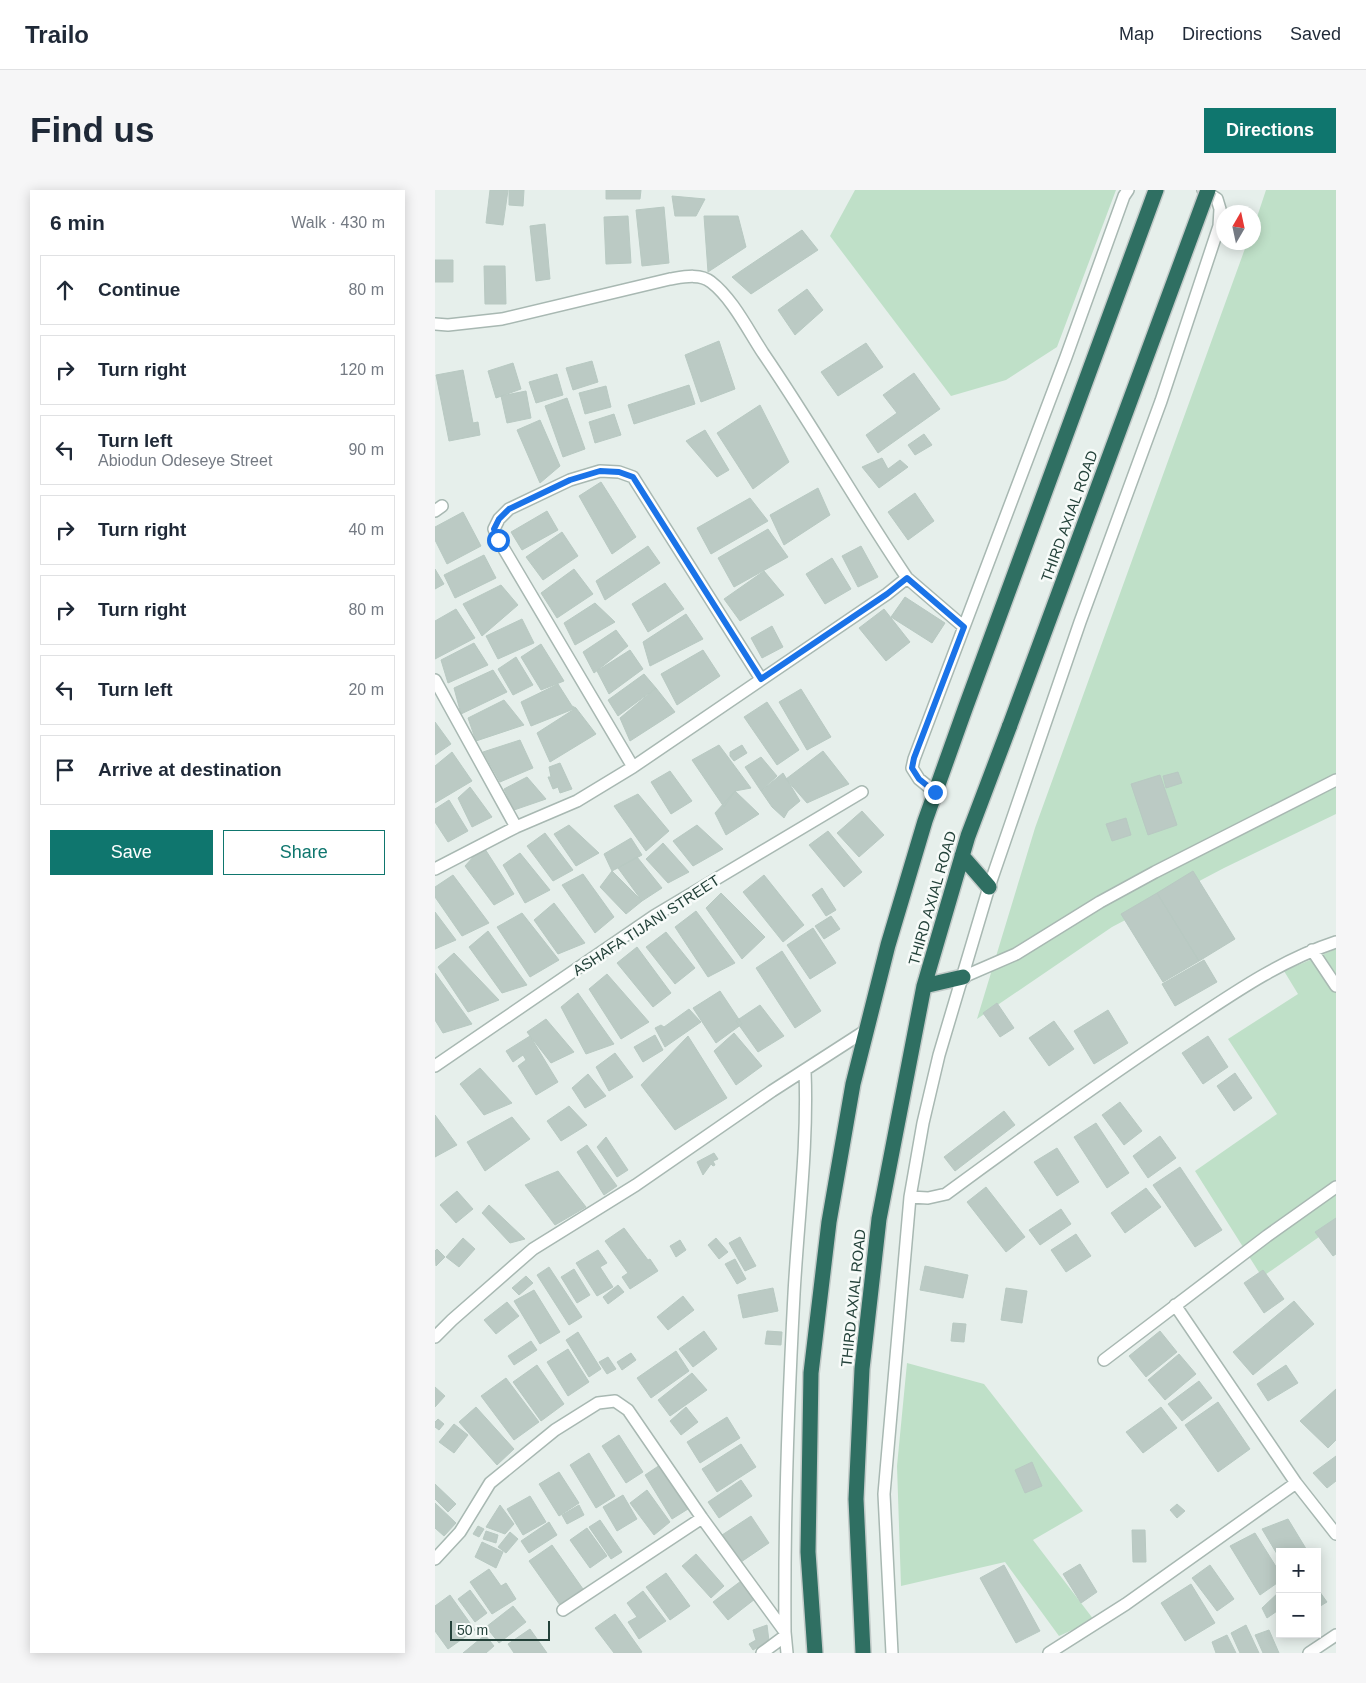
<!DOCTYPE html>
<meta charset="utf-8">
<style>
body{margin:0;font-family:Helvetica,sans-serif;background:#f6f6f7;color:#1f2937}
.controls{position:absolute;right:15px;bottom:15px;display:grid;overflow:hidden;border-radius:0px;box-shadow:0 2px 12px #0003}
.controls button{width:45px;height:45px;display:grid;place-items:center;padding:0;border:0;border-bottom:1px solid #e0e1e3;background:#fff;color:#1f2937;font:25px sans-serif}
.compass{position:absolute;left:781px;top:15px;width:45px;height:45px;border-radius:50%;background:#fff;box-shadow:0 2px 12px #0003;rotate:9deg}
.scale{position:absolute;left:15px;bottom:12px;width:100px;box-sizing:border-box;padding-left:5px;border:2px solid #24423a;border-top:0;font-size:14px;line-height:18px;white-space:nowrap;color:#24423a;-webkit-text-stroke:4px #f7fbf9;paint-order:stroke}
.stop{position:absolute;width:15px;height:15px;margin:-11px;border:4px solid #1a73e8;border-radius:50%;background:#fff}
.stop.end{background:#1a73e8;border-color:#fff;box-shadow:0 1px 5px #0008}
.list{margin:0;padding:0;list-style:none}
h2{display:flex;justify-content:space-between;align-items:center;height:65px;margin:0;padding:0 20px;font-size:21px}
h2 small{font-size:16px;font-weight:400;color:#747a83}
.list li{display:grid;grid-template-columns:32px 1fr auto;gap:15px;align-items:center;box-sizing:border-box;height:70px;margin:0 10px 10px;padding:0 10px;border:1px solid #e0e1e3;border-radius:0px}
.list b{display:block;font-size:19px;white-space:nowrap}
.list p{margin:0;font-size:16px;white-space:nowrap;color:#747a83}
.list em{font-size:16px;font-style:normal;color:#747a83}
.actions{display:flex;gap:10px;padding:15px 20px}
.actions a{flex:1;padding:11px 0;border:1px solid #0f766e;border-radius:0px;text-align:center;font-size:18px;color:#0f766e}
.actions .main{background:#0f766e;color:#fff}
.icon{flex:none;width:28px;height:28px;fill:none;stroke:currentColor;stroke-width:2;stroke-linecap:round;stroke-linejoin:round}
.map{position:relative;flex:none;width:901px;height:1463px;overflow:hidden;border-radius:0px}
header{display:flex;align-items:center;gap:30px;box-sizing:border-box;height:70px;padding:0 25px;background:#fff;border-bottom:1px solid #e0e1e3}
header strong{font-size:24px}
nav{display:flex;gap:28px;margin-inline-start:auto;font-size:18px}
.intro{display:flex;align-items:center;justify-content:space-between;box-sizing:border-box;height:120px;padding:0 30px}
h1{margin:0;font-size:35px}
.button{padding:12px 22px;border-radius:0px;background:#0f766e;color:#fff;font-size:18px;font-weight:700}
main{display:flex;gap:30px;padding:0 30px}
aside{flex:1;background:#fff;border-radius:0px;box-shadow:0 2px 12px #0003}
.map>svg:first-child{display:block}
.green{fill:#bfe0c8}
.building{fill:#bbcac4;stroke:#b8c9c2}
.lines{fill:none;stroke-linecap:round;stroke-linejoin:round}
.street-casing{stroke:#a8b8b2;stroke-width:14}
.highway-casing{stroke:#c2cac8;stroke-width:18}
.street{stroke:#fff;stroke-width:11}
.highway{stroke:#2f6f62;stroke-width:15}
.highway-bridge-casing{stroke:#c2cac8;stroke-width:18;stroke-linecap:butt}
.highway-bridge{stroke:#2f6f62;stroke-width:15}
.route{stroke:#1a73e8;stroke-width:6}
.labels{text-anchor:middle;dominant-baseline:central;stroke-width:5;stroke-linejoin:round;paint-order:stroke}
.street-label{font-size:15px;fill:#24423a;stroke:#f7fbf9}
</style>
<header>
<strong>Trailo</strong>
<nav><a>Map</a><a>Directions</a><a>Saved</a></nav>
</header>
<div class="intro"><h1>Find us</h1><a class="button">Directions</a></div>
<main>
<aside>
<h2>6 min<small>Walk · 430 m</small></h2>
<ul class="list">
<li><svg class="icon" aria-label="ahead" viewBox="0 0 24 24"><path d="M12 20V5M6 11l6-6 6 6"/></svg><div><b>Continue</b></div><em>80 m</em></li>
<li><svg class="icon" aria-label="right" viewBox="0 0 24 24"><path d="M7 20v-9h11M14 6l5 5-5 5"/></svg><div><b>Turn right</b></div><em>120 m</em></li>
<li><svg class="icon" aria-label="left" viewBox="0 0 24 24"><path d="M17 20v-9H6M10 6l-5 5 5 5"/></svg><div><b>Turn left</b><p>Abiodun Odeseye Street</p></div><em>90 m</em></li>
<li><svg class="icon" aria-label="right" viewBox="0 0 24 24"><path d="M7 20v-9h11M14 6l5 5-5 5"/></svg><div><b>Turn right</b></div><em>40 m</em></li>
<li><svg class="icon" aria-label="right" viewBox="0 0 24 24"><path d="M7 20v-9h11M14 6l5 5-5 5"/></svg><div><b>Turn right</b></div><em>80 m</em></li>
<li><svg class="icon" aria-label="left" viewBox="0 0 24 24"><path d="M17 20v-9H6M10 6l-5 5 5 5"/></svg><div><b>Turn left</b></div><em>20 m</em></li>
<li><svg class="icon" aria-label="arrive" viewBox="0 0 24 24"><path d="M6 21V4h12l-3 4 3 4H6"/></svg><div><b>Arrive at destination</b></div></li>
</ul>
<div class="actions"><a class="main">Save</a><a>Share</a></div>
</aside>
<div class="map">
<svg width="901" height="1463" viewBox="0 0 901 1463">
<rect width="100%" height="100%" fill="#e6efeb"/>
<!-- green -->
<path class="green" d="M420,0H681L622,157L571,190L516,206L395,46Z
M831,0H901V624L789,678L677,737L542,829L600,638L812,53L818,52L819,36Z
M901,759V1035L827,1087L760,981L842,924L793,849L863,804L849,781Z
M472,1173L549,1194L648,1321L598,1350L659,1430L624,1446L570,1372L466,1396L462,1276Z"/>
<!-- building -->
<path class="building" d="M55,0H73L68,35L51,33Z
M74,0H89L88,16L74,15Z
M171,0H206L205,9H171Z
M237,6L270,9L261,26H240Z
M229,17L234,73L207,76L201,20Z
M193,26L196,73L171,74L169,27Z
M269,26H303L311,57L273,82Z
M110,34L115,89L101,91L95,36Z
M367,40L383,60L316,104L297,87Z
M0,70H18V92H0Z
M49,76H70L71,114H50Z
M372,99L388,120L360,145L343,120Z
M284,151L300,199L266,212L250,165Z
M431,153L448,177L403,206L386,182Z
M157,171L163,192L138,200L131,178Z
M78,173L86,199L61,208L53,181Z
M28,180L38,233L43,232L45,245L14,251L1,185Z
M479,183L505,219L443,263L431,245L462,223L448,205Z
M122,184L128,205L101,213L94,192Z
M254,195L260,214L199,234L193,215Z
M171,196L176,217L150,224L144,203Z
M91,201L96,228L72,233L66,206Z
M132,208L150,259L128,267L110,216Z
M325,215L354,272L318,299L282,243Z
M179,224L186,245L160,253L154,232Z
M105,230L125,276L105,293L82,240Z
M270,240L294,280L282,287L251,251Z
M489,244L497,255L480,265L473,255Z
M447,268L453,279L465,270L473,277L444,298L427,277Z
M166,292L201,347L177,364L144,306Z
M383,298L395,325L349,355L335,325Z
M480,303L499,331L473,350L453,322Z
M315,308L333,331L276,364L262,338Z
M112,321L123,340L87,360L76,342Z
M28,322L46,356L12,374L0,350V337Z
M333,339L353,367L299,397L283,368Z
M127,342L143,366L108,390L91,367Z
M213,356L225,373L170,410L161,391Z
M426,356L443,387L423,397L407,366Z
M49,365L61,388L20,408L9,385Z
M397,368L416,399L390,414L371,384Z
M0,379L9,394L0,399Z
M139,379L158,404L122,428L106,403Z
M329,381L349,405L305,431L289,409Z
M230,393L249,419L213,442L197,414Z
M66,395L83,415L47,446L28,414Z
M470,407L510,433L497,453L456,427Z
M160,413L180,432L140,455L129,433Z
M21,419L40,448L0,469V431Z
M449,419L475,452L451,471L424,438Z
M251,424L268,449L215,476L208,452Z
M87,429L99,453L63,469L51,446Z
M337,436L348,457L327,468L316,448Z
M181,440L193,456L159,483L148,462Z
M39,453L53,475L13,493L6,470Z
M106,454L129,491L106,500L86,467Z
M195,460L208,479L174,504L162,481Z
M268,460L285,486L242,515L226,484Z
M81,467L98,495L78,505L63,479Z
M58,480L72,502L26,524L19,498Z
M209,484L221,498L183,526L173,510Z
M123,494L137,516L141,518L96,536L86,512Z
M221,498L240,522L195,551L185,528Z
M366,499L396,547L372,560L344,512Z
M69,510L89,535L41,551L33,528Z
M332,512L364,560L342,575L309,527Z
M141,518L161,544L115,572L102,543Z
M0,532L16,554L0,565Z
M85,550L98,578L65,592L48,562Z
M284,555L316,598L300,601L289,617L257,570Z
M307,555L312,563L299,571L295,566V562Z
M388,561L414,594L372,613L351,589Z
M17,562L37,591L0,613V576Z
M326,567L342,586L326,601L310,577Z
M125,573L137,599L125,603L123,597L118,599L113,587H116L114,577Z
M235,581L257,611L236,624L216,592Z
M743,582L747,593L731,598L728,586Z
M348,583L365,611L353,621L349,628L337,617L326,601Z
M725,585L742,635L713,645L696,594Z
M92,587L111,609L79,620L69,599Z
M35,597L57,627L37,637L23,608Z
M300,601L324,624L291,645L280,623Z
M203,604L234,641L211,661L179,616Z
M14,610L33,641L13,652L0,632V619Z
M427,621L449,645L424,667L402,643Z
M691,628L696,645L677,651L671,634Z
M134,635L164,663L141,676L119,644Z
M262,635L288,659L258,676L238,651Z
M393,641L427,682L409,697L374,655Z
M110,643L138,680L118,691L92,656Z
M196,648L207,665L177,681L169,664Z
M228,653L254,682L233,693L211,669Z
M48,656L79,704L59,715L30,676Z
M85,663L115,700L90,713L68,675Z
M202,667L227,698L207,711L183,678Z
M177,681L207,711L191,724L165,697Z
M758,681L800,749L764,771L722,703Z
M148,684L179,727L160,743L127,695Z
M18,685L54,733L27,746L0,707V697Z
M329,685L369,735L348,752L308,702Z
M387,698L401,720L391,726L377,705Z
M286,703L330,747L307,769L271,718Z
M722,703L764,771L728,792L686,724Z
M119,713L150,753L123,764L99,730Z
M261,721L300,773L273,787L240,737Z
M0,722L21,750L0,759Z
M87,723L124,770L95,787L62,737Z
M396,726L405,739L389,749L380,736Z
M378,738L401,773L375,789L352,755Z
M53,741L92,795L67,803L34,757Z
M231,742L260,778L240,794L211,757Z
M202,757L236,803L218,817L182,773Z
M347,761L386,821L360,838L321,778Z
M19,763L64,810L33,822L3,777Z
M769,770L782,792L740,816L727,794Z
M0,783L37,834L8,843L0,830Z
M172,784L214,832L186,849L154,799Z
M285,801L307,834L281,853L258,818Z
M143,803L179,854L151,864L126,817Z
M562,813L579,838L565,847L548,823Z
M325,815L349,846L323,862L301,831Z
M254,819L266,832L230,857L220,838L226,835L229,837Z
M673,820L693,853L659,874L639,841Z
M111,829L139,862L116,873L92,842Z
M619,831L639,859L614,876L594,848Z
M299,843L327,876L301,895L279,861Z
M220,845L228,860L208,872L199,857Z
M95,846L123,892L101,905L83,876L91,870L88,865L78,872L71,861Z
M253,846L292,908L240,940L206,895Z
M773,846L793,877L768,894L747,863Z
M180,863L198,887L174,901L161,877Z
M45,878L77,913L49,925L25,894Z
M800,883L817,908L799,921L782,896Z
M153,884L171,906L150,918L137,898Z
M685,912L707,941L689,955L667,925Z
M134,916L152,935L126,951L112,931Z
M569,921L580,935L520,981L509,967Z
M0,925L22,955L0,967Z
M77,927L95,949L50,981L32,952Z
M661,933L694,983L672,998L639,947Z
M725,946L741,968L713,988L698,966Z
M171,947L193,980L182,987L162,957Z
M152,955L182,996L169,1005L142,962Z
M622,958L644,992L622,1006L599,972Z
M279,963L283,969L278,971L280,975L278,976L276,974L268,985L262,972Z
M745,977L787,1040L760,1057L718,995Z
M123,981L151,1017L120,1035L90,995Z
M551,997L590,1047L571,1062L532,1012Z
M711,998L726,1017L690,1043L676,1023Z
M22,1001L38,1019L21,1033L5,1015Z
M54,1015L90,1049L75,1053L47,1023Z
M626,1019L636,1034L605,1055L594,1040Z
M901,1028V1064L898,1066L880,1042Z
M189,1038L213,1070L215,1069L223,1081L195,1099L187,1087L193,1083L170,1051Z
M641,1044L656,1066L631,1082L616,1060Z
M305,1047L321,1076L310,1081L294,1053Z
M28,1048L40,1059L24,1077L11,1067Z
M281,1048L293,1062L284,1069L273,1055Z
M245,1050L251,1060L241,1067L235,1056Z
M2,1059L10,1067L1,1076L0,1061Z
M163,1060L172,1073L165,1077L178,1097L162,1106L141,1073Z
M300,1069L311,1089L302,1094L290,1074Z
M490,1076L533,1085L528,1108L485,1100Z
M114,1077L147,1127L134,1135L102,1085Z
M139,1079L155,1105L142,1113L126,1087Z
M828,1080L849,1109L829,1123L809,1093Z
M91,1086L98,1093L84,1105L77,1098Z
M183,1095L189,1102L173,1114L168,1107Z
M338,1098L343,1121L308,1128L303,1105Z
M571,1098L592,1101L587,1133L566,1130Z
M99,1100L125,1142L105,1154L79,1111Z
M248,1106L259,1120L233,1140L222,1127Z
M859,1111L879,1134L818,1185L798,1162Z
M72,1112L84,1126L61,1144L49,1130Z
M518,1133L531,1134L529,1152L516,1151Z
M269,1141L282,1159L258,1177L244,1159Z
M332,1141L347,1142L346,1155L330,1154Z
M725,1141L742,1162L711,1187L694,1166Z
M143,1142L166,1179L154,1187L131,1150Z
M96,1151L102,1160L79,1175L73,1166Z
M133,1159L154,1192L133,1206L112,1172Z
M241,1161L254,1181L216,1208L202,1188Z
M196,1163L201,1170L187,1180L182,1172Z
M744,1164L761,1184L730,1210L713,1190Z
M173,1167L181,1179L172,1184L164,1172Z
M102,1175L129,1214L106,1231L78,1192Z
M851,1175L863,1193L833,1211L822,1194Z
M257,1183L272,1200L235,1226L223,1210Z
M71,1188L104,1232L79,1250L46,1206Z
M764,1191L777,1208L747,1231L733,1214Z
M0,1197L10,1206L0,1217Z
M901,1199V1250L893,1258L865,1231Z
M783,1212L815,1259L783,1282L750,1235Z
M41,1217L79,1259L62,1275L24,1232Z
M251,1217L263,1232L246,1245L235,1231Z
M726,1217L742,1238L708,1263L691,1242Z
M292,1227L305,1248L265,1273L252,1252Z
M3,1229L9,1234L4,1240L0,1237V1232Z
M19,1234L33,1245L19,1263L4,1252Z
M184,1245L208,1282L191,1293L167,1256Z
M306,1254L321,1277L282,1302L267,1279Z
M154,1263L180,1306L161,1318L135,1275Z
M901,1266V1291L892,1298L878,1283Z
M597,1272L607,1296L590,1303L580,1280Z
M225,1275L253,1319L237,1329L210,1285Z
M124,1282L144,1313L124,1326L104,1294Z
M306,1290L317,1306L284,1328L273,1312Z
M0,1294L21,1314L13,1322L0,1309Z
M212,1300L235,1332L219,1345L195,1313Z
M188,1305L202,1329L182,1341L168,1317Z
M95,1306L111,1332L88,1345L72,1319Z
M0,1313L21,1333L9,1346L0,1338Z
M742,1314L750,1321L742,1328L735,1320Z
M65,1315L79,1334L70,1344L51,1337Z
M144,1315L149,1325L132,1334L127,1325Z
M316,1326L334,1353L306,1372L287,1345Z
M853,1329L873,1362H845V1369L827,1339Z
M165,1330L187,1362L176,1369L154,1337Z
M114,1332L122,1345L94,1363L86,1351Z
M43,1336L49,1339L44,1347L38,1344Z
M152,1338L172,1366L155,1378L135,1350Z
M697,1340H710L711,1372H698Z
M51,1341L63,1345L61,1353L48,1349Z
M75,1342L83,1349L71,1363L63,1357Z
M820,1343L845,1383V1391L825,1405L795,1356Z
M47,1352L68,1362L61,1378L40,1367Z
M117,1355L148,1399L125,1415L94,1371Z
M261,1364L289,1396L276,1408L247,1376Z
M645,1374L662,1402L646,1413L628,1384Z
M569,1375L605,1441L581,1453L545,1388Z
M775,1375L799,1409L782,1421L757,1388Z
M54,1379L66,1396L71,1393L81,1409L57,1424L35,1392Z
M231,1383L255,1416L235,1430L211,1397Z
M306,1391L320,1409L293,1430L278,1412Z
M756,1394L780,1433L750,1451L726,1413Z
M882,1398L892,1412L882,1418Z
M35,1400L52,1423L40,1432L23,1409Z
M208,1401L231,1431L204,1449L193,1432L202,1427L192,1413Z
M845,1401V1419L832,1428L827,1418Z
M15,1405L40,1440L13,1459L0,1441V1416Z
M78,1416L91,1432L64,1453L51,1437Z
M180,1424L207,1462L205,1463H179L160,1438Z
M332,1435L334,1451L318,1460L314,1454L321,1450L318,1440Z
M811,1435L824,1463H805L796,1443Z
M95,1439L112,1463H79L73,1454Z
M834,1440L844,1463H828L820,1445Z
M50,1445L59,1456L51,1463H28Z
M792,1445L801,1463H781L777,1452Z"/>
<g class="lines">
<!-- street casing -->
<g class="street-casing">
<path id="street" d="M0,134L13,135L67,129L235,89C248,87 265,83 276,92C297,108 313,140 328,163C378,236 422,314 472,388L452,404L198,577L142,611L81,637L0,679
M0,321L7,316
M472,388L529,437
M0,490L81,637
M198,577L63,349L59,339L64,329L74,319L135,290L165,281L184,282L198,287L326,489
M500,602L484,589L477,578L479,569L631,167L689,6L693,0
M877,760L901,796
M528,787L581,764L665,712L720,682L901,590
M0,876L219,726L427,602
M475,1007L493,1008L511,1004C587,948 664,893 743,840C793,807 843,771 901,752
M740,1115L861,1293L901,1344
M0,1147L17,1130L98,1059L201,995L337,901L430,841
M669,1170L832,1046L901,997
M0,1369L25,1342L55,1293L120,1240L163,1213L180,1211L193,1220L267,1328L350,1442
M128,1420L267,1328
M327,1463L350,1446
M352,1463L350,1442C349,1329 353,1217 359,1104C363,1030 373,956 370,881
M457,1463L449,1304L475,1007L488,933L504,865L554,697L645,432L726,211L784,36L785,19L782,9L768,0
M614,1463L691,1414L861,1293
M874,1463L901,1445"/>
</g>
<!-- highway casing -->
<g class="highway-casing">
<path id="highway" d="M527,666L554,697
M489,796L528,787
M380,1463L373,1362L376,1183L394,1032L418,894L453,755L490,631L530,519L721,0
M428,1463L421,1309L427,1179L444,1029L489,796L533,646L575,535"/>
</g>
<!-- street -->
<use href="#street" class="street"/>
<!-- highway -->
<use href="#highway" class="highway"/>
<!-- highway-bridge casing -->
<g class="highway-bridge-casing">
<path id="highway-bridge" d="M575,535L773,0"/>
</g>
<!-- highway-bridge -->
<use href="#highway-bridge" class="highway-bridge"/>
</g>
<g class="lines">
<!-- route -->
<path class="route" d="M63,350L59,339L64,329L74,319L135,290L165,281L184,282L198,287L326,489L452,404L472,388L529,437L479,568L477,578L484,589L500,602"/>
</g>
<g class="labels">
<!-- street labels -->
<g class="street-label">
<text transform="translate(634 326) rotate(-70)">THIRD AXIAL ROAD</text>
<text transform="translate(497 708) rotate(-74)">THIRD AXIAL ROAD</text>
<text transform="translate(211 735) rotate(-33)">ASHAFA TIJANI STREET</text>
<text transform="translate(418 1108) rotate(-84)">THIRD AXIAL ROAD</text>
</g>
</g>
</svg>
<div class="controls">
<button>+</button>
<button>−</button>
</div>
<svg class="compass" viewBox="-18 -18 36 36"><path d="M0-13l5 13h-10z" fill="#e53935"/><path d="M0 13l5-13h-10z" fill="#747a83"/></svg>
<div class="scale">50 m</div>
<div class="stop" style="left:63px;top:350px"></div>
<div class="stop end" style="left:500px;top:602px"></div>
</div>
</main>
